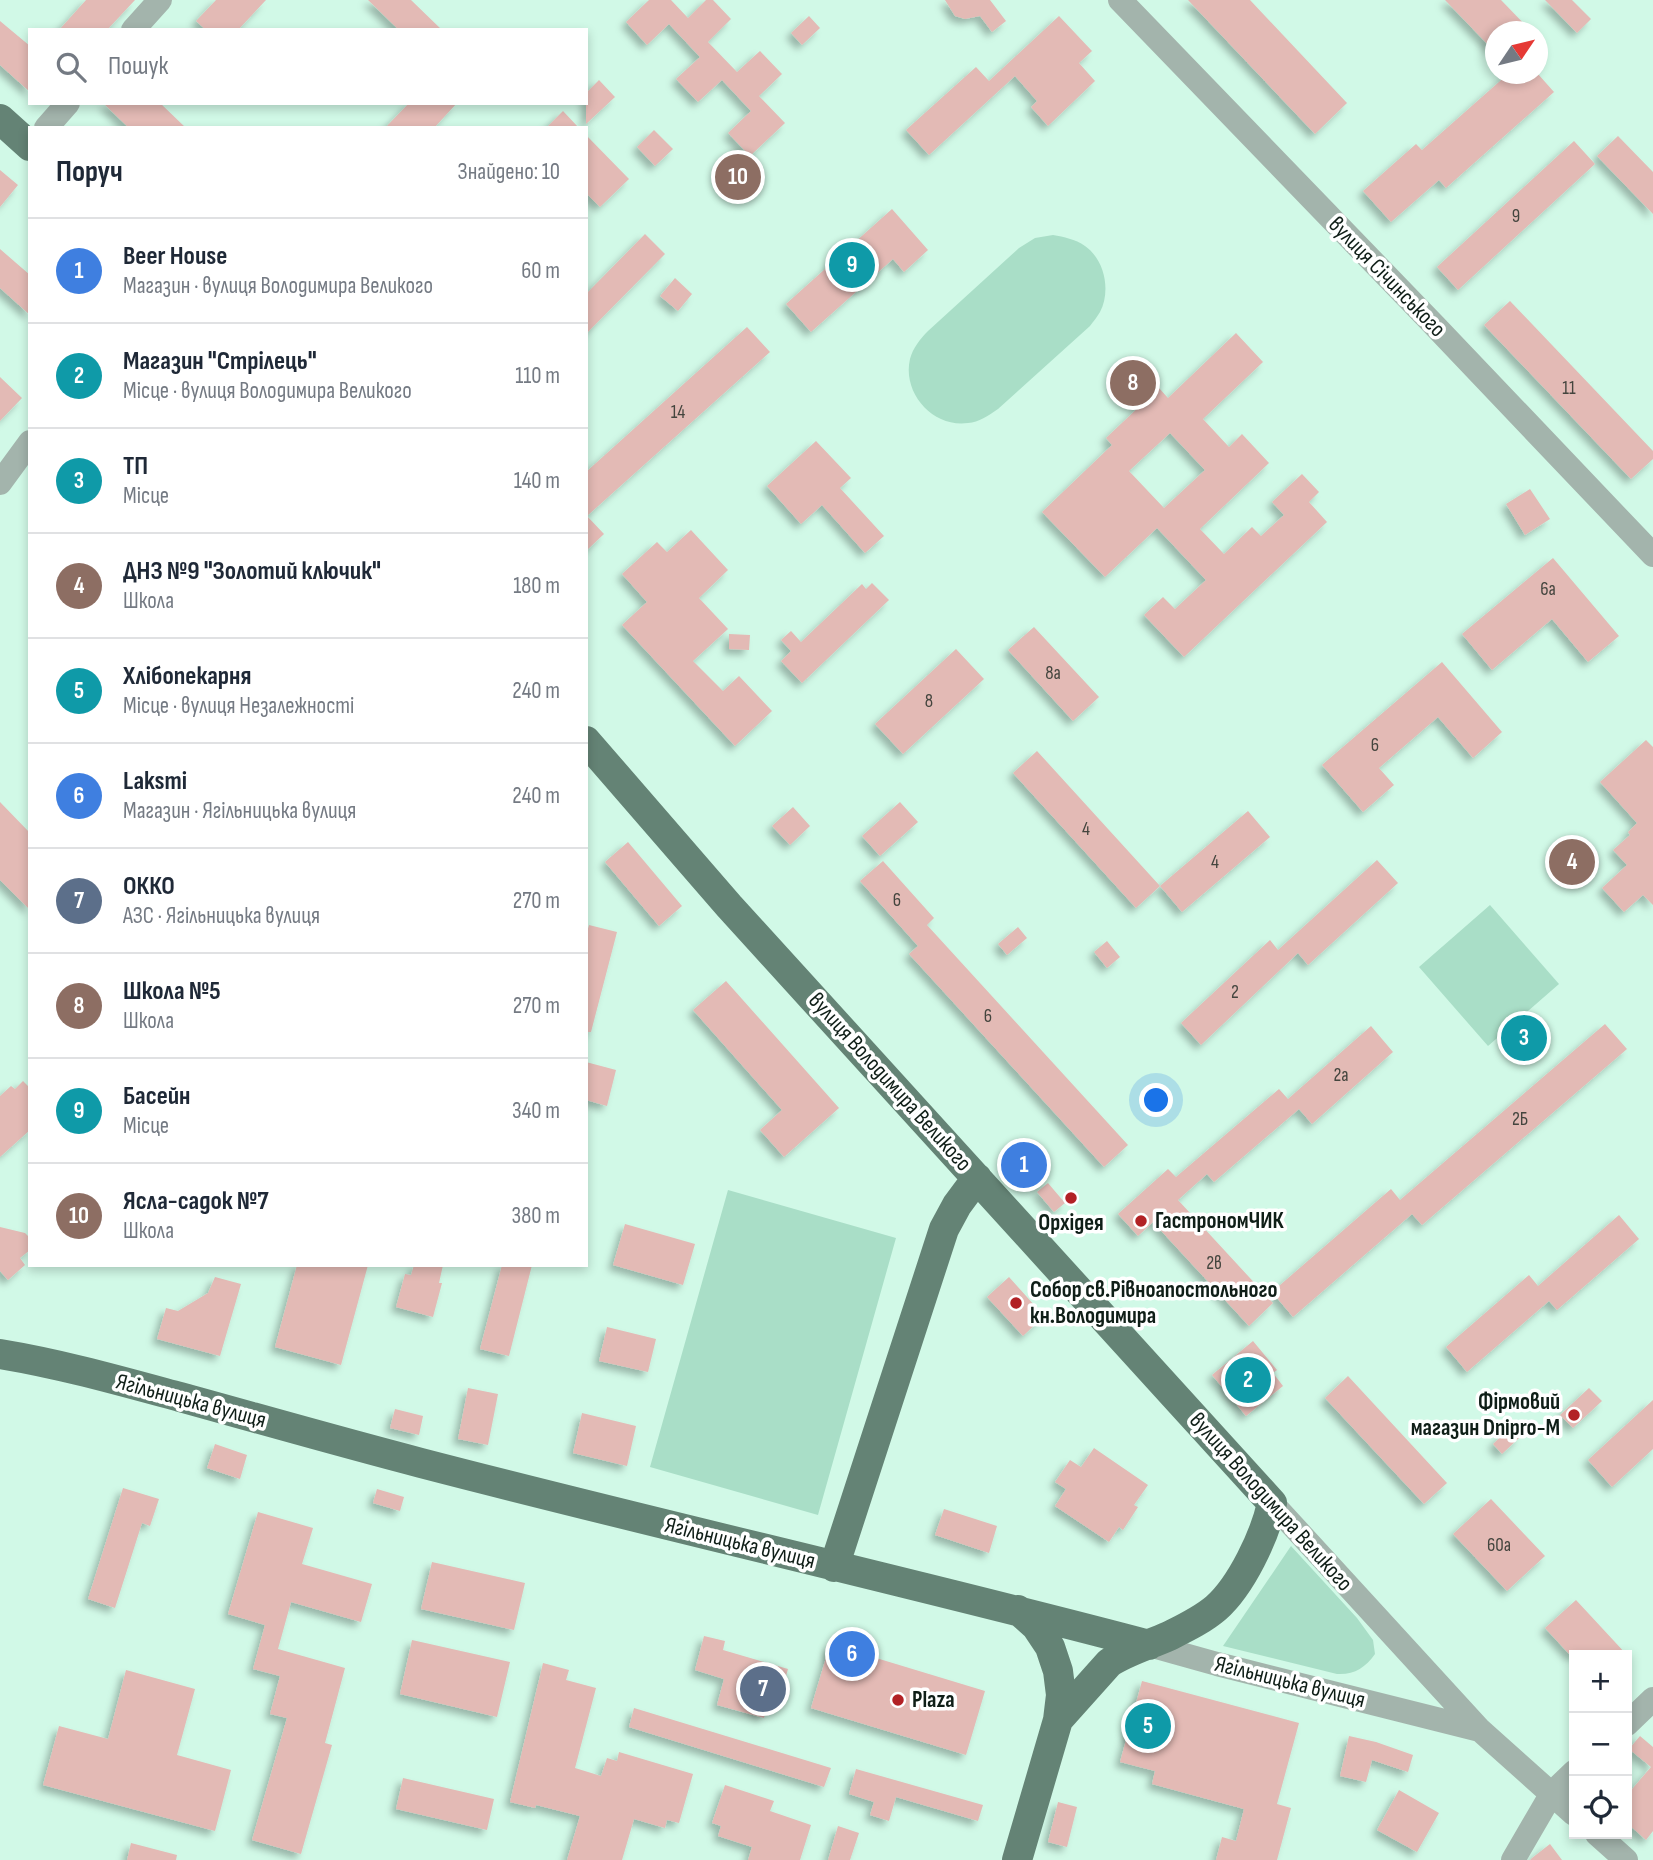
<!DOCTYPE html>
<html lang="uk">
<meta charset="utf-8">
<style>
body{margin:0;font-family:"Sofia Sans Condensed",sans-serif;background:#f6f6f7;color:#1f2937}
.controls{position:absolute;right:21px;bottom:21px;display:grid;overflow:hidden;border-radius:0px;box-shadow:0 4px 10px #0003}
.controls button{width:63px;height:63px;display:grid;place-items:center;padding:0;border:0;border-bottom:2px solid #e0e1e3;background:#fff;color:#1f2937;font:35px sans-serif}
.compass{position:absolute;left:1485px;top:21px;width:63px;height:63px;border-radius:50%;background:#fff;box-shadow:0 4px 10px #0003;rotate:55deg}
.you{position:absolute;left:1157px;top:1101px;width:24px;height:24px;margin:-18px;border:5px solid #fff;border-radius:50%;background:#1a73e8;box-shadow:0 0 0 10px #1a73e833}
.badge{display:grid;place-items:center;width:46px;height:46px;border-radius:50%;background:#b22125;color:#fff;font-size:23px;font-weight:700}
.pin{position:absolute;translate:-50% -50%;border:4px solid #fff;box-shadow:0 2px 7px #0006}
.list{margin:0;padding:0;list-style:none}
h2{display:flex;justify-content:space-between;align-items:center;height:91px;margin:0;padding:0 28px;font-size:30px}
h2 small{font-size:23px;font-weight:400;color:#747a83}
.list li{display:grid;grid-template-columns:46px 1fr auto;gap:21px;align-items:center;box-sizing:border-box;height:105px;padding:0 28px;border-top:2px solid #e0e1e3}
.list b{display:block;font-size:26px;white-space:nowrap}
.list p{margin:0;font-size:23px;white-space:nowrap;color:#747a83}
.list em{font-size:23px;font-style:normal;color:#747a83}
.icon{flex:none;width:38px;height:38px;fill:none;stroke:currentColor;stroke-width:2;stroke-linecap:round;stroke-linejoin:round}
.map{position:relative;flex:none;width:1653px;height:1860px;overflow:hidden}
.search{position:absolute;background:#fff;box-shadow:0 4px 10px #0003;left:28px;top:28px;width:560px;height:77px;display:flex;align-items:center;gap:18px;box-sizing:border-box;padding:0 24px;border-radius:0px;color:#747a83;font-size:26px}
.panel{position:absolute;background:#fff;box-shadow:0 4px 10px #0003;left:28px;top:126px;width:560px;height:1141px;border-radius:0px}
.map>svg:first-child{display:block}
.green{fill:#a9dec7}
.building{fill:#e3bab5;fill-rule:evenodd;filter:url(#shadow)}
.lines{fill:none;stroke-linecap:round;stroke-linejoin:round}
.minor{stroke:#a3b4ac;stroke-width:24}
.major{stroke:#648375;stroke-width:30}
.poi-dot{fill:#b22125;stroke:#fff;stroke-width:2.5}
.labels{text-anchor:middle;dominant-baseline:central;stroke-width:7;stroke-linejoin:round;paint-order:stroke}
.number-label{font-size:19px;fill:#44453e}
.street-label{font-size:23px;fill:#0f1e17;stroke:#fff}
.poi-label{font-size:23px;font-weight:bold;fill:#0f1e17;stroke:#fff;text-anchor:start}
</style>
<div class="map">
<svg width="1653" height="1860" viewBox="0 0 1653 1860">
<defs>
<filter id="shadow"><feDropShadow dx="-5" dy="5" stdDeviation="3.5" flood-color="#0004"/></filter>
</defs>
<rect width="100%" height="100%" fill="#d1f9e7"/>
<!-- green -->
<path class="green" d="M1053,235C1064,237 1075,239 1085,246C1105,260 1111,291 1100,312C1097,317 1093,322 1090,326L998,409C988,416 979,422 968,423C933,428 902,393 910,359C913,348 920,339 928,331L1019,248L1035,238Z
M1490,905L1559,984L1488,1046L1419,967Z
M728,1190L896,1238L818,1515L650,1467Z
M1291,1546L1357,1618L1373,1640L1375,1654C1365,1668 1354,1675 1337,1674L1223,1646Z"/>
<!-- building -->
<path class="building" d="M86,0H135L107,30H59Z
M216,0H266L238,30H206L196,21Z
M368,0H411L442,30H399Z
M649,0H671L688,18L706,0H713L731,19L708,42L737,72L760,51L782,74L759,96L785,123L750,156L728,133L751,111L722,80L698,102L676,79L700,57L669,24L647,45L626,22Z
M945,0H990L1006,21L992,32L980,16L965,19L955,16Z
M1188,0H1250L1347,103L1315,134Z
M1445,0H1501L1532,32H1495V52Z
M1545,0H1572L1591,19L1577,33Z
M809,16L820,28L802,45L791,33Z
M1059,16L1092,51L1079,63L1095,81L1048,126L1031,107L1037,101L1015,76L929,155L906,130L976,67L989,81Z
M0,21L30,46V92L0,65Z
M1508,74H1538L1554,92L1446,188L1439,180L1391,222L1363,191L1416,144L1422,150Z
M599,80L615,97L586,124V93Z
M103,103H160L186,128H129Z
M409,103H457L434,128H385Z
M563,111L579,128H546Z
M654,130L673,149L655,166L637,147Z
M586,135L629,179L600,207L586,193Z
M1618,136L1653,172V214L1597,156Z
M1574,141L1595,164L1458,290L1437,267Z
M0,170L18,185L0,207Z
M892,209L928,250L904,272L893,259L811,332L786,304Z
M645,234L665,254L586,334V294Z
M0,249L30,275V315L0,288Z
M675,278L692,294L678,311L660,296Z
M1510,301L1653,451V459L1631,479L1484,325Z
M747,327L770,352L587,516L604,534L586,551V472Z
M1236,333L1263,362L1203,419L1229,447L1242,434L1269,463L1200,529L1224,554L1252,527L1261,536L1284,515L1272,502L1302,474L1319,492L1309,502L1327,522L1184,657L1144,615L1163,597L1175,609L1206,580L1157,528L1105,577L1042,512L1112,445L1106,438L1159,388L1168,398ZM1170,433L1205,470L1164,508L1129,471Z
M0,377L22,398L0,421Z
M816,441L851,478L840,488L884,536L865,553L822,505L801,524L767,486Z
M1530,489L1550,519L1525,535L1506,504Z
M691,530L728,570L699,598L728,629L693,661L723,691L739,676L772,711L735,746L622,625L647,602L622,574L657,542L667,552Z
M1553,558L1619,636L1588,662L1552,619L1492,670L1462,634Z
M872,583L889,600L802,683L781,661L791,651L781,640L791,631L801,642L862,584L866,589Z
M1034,627L1099,697L1073,721L1008,650Z
M729,634L750,635L749,650L729,649Z
M956,649L984,679L903,754L875,724Z
M1442,662L1502,732L1473,758L1438,717L1379,768L1394,785L1363,812L1322,765Z
M1646,740L1653,747V905L1643,895L1624,912L1602,888L1627,865L1613,850L1630,835L1628,832L1637,823L1600,782Z
M1037,751L1160,886L1136,908L1013,773Z
M0,802L30,833V910L0,880Z
M900,802L918,822L880,856L862,836Z
M793,807L810,826L790,845L772,826Z
M1248,811L1270,837L1182,912L1160,886Z
M628,842L682,906L659,926L605,862Z
M1377,860L1398,883L1308,965L1298,953L1201,1045L1181,1023L1270,940L1278,950Z
M883,861L934,918L927,925L1128,1145L1104,1167L909,954L918,946L860,881Z
M589,925L617,932L591,1032H586V936Z
M1018,927L1027,938L1007,955L998,944Z
M1107,941L1120,957L1107,968L1094,952Z
M726,981L839,1108L784,1157L760,1130L782,1110L693,1010Z
M1526,1022L1539,1035L1521,1053L1508,1041Z
M1605,1024L1627,1049L1422,1225L1412,1214L1293,1317L1272,1292L1391,1189L1400,1200Z
M1371,1026L1393,1052L1312,1124L1299,1109L1214,1182L1207,1174L1178,1200L1273,1303L1249,1326L1153,1222L1138,1236L1118,1214L1168,1169L1176,1177L1279,1089L1288,1099Z
M586,1062L616,1070L607,1106L586,1100Z
M23,1081L30,1088V1130L0,1157V1096L11,1086L15,1089Z
M1048,1183L1065,1203L1054,1212L1037,1192Z
M1619,1215L1639,1239L1557,1310L1549,1301L1467,1372L1446,1347L1529,1275L1538,1286Z
M625,1224L695,1244L683,1285L613,1265Z
M0,1227L25,1233L29,1237L28,1241L30,1243V1250L20,1258L25,1265L8,1280L0,1271Z
M297,1265H368L341,1365L275,1347Z
M414,1265H443L439,1283H442L433,1317L396,1307L405,1274L411,1275Z
M502,1265H532L509,1356L480,1349Z
M215,1277L241,1284L220,1356L157,1339L166,1308L178,1311L208,1293Z
M1009,1277L1044,1316L1023,1336L987,1297Z
M607,1327L656,1339L648,1372L599,1361Z
M1253,1341L1277,1370L1273,1373L1283,1386L1246,1416L1212,1375Z
M1348,1376L1447,1483L1424,1504L1325,1398Z
M468,1388L498,1394L488,1445L458,1439Z
M1589,1388L1602,1401L1573,1428L1560,1415Z
M1653,1400V1449L1612,1487L1588,1460Z
M395,1409L423,1416L419,1435L390,1428Z
M582,1413L636,1426L627,1466L573,1453Z
M1511,1427L1520,1437L1502,1454L1493,1444Z
M215,1444L247,1455L240,1479L207,1468Z
M1094,1448L1148,1485L1134,1505L1138,1507L1123,1530L1119,1527L1109,1542L1055,1506L1066,1489L1055,1482L1070,1460L1081,1467Z
M123,1488L159,1499L150,1526L142,1523L115,1608L88,1599Z
M377,1489L404,1497L400,1511L373,1503Z
M1491,1499L1545,1556L1507,1591L1453,1534Z
M944,1509L997,1526L989,1553L935,1535Z
M258,1512L313,1528L302,1564L372,1584L361,1622L291,1602L278,1649L345,1668L325,1743L332,1745L301,1854L252,1840L287,1718L270,1714L280,1676L253,1669L265,1625L228,1614Z
M432,1562L525,1583L514,1630L421,1609Z
M1576,1600L1627,1655H1570L1545,1628Z
M704,1636L725,1641L723,1650L788,1669L780,1697L771,1694L764,1718L717,1705L724,1679L695,1670Z
M412,1640L510,1662L497,1717L400,1694Z
M830,1644L985,1691L966,1755L811,1708Z
M543,1663L569,1670L566,1680L596,1688L575,1768L601,1776L607,1758L617,1761L619,1752L693,1774L679,1823L667,1820L665,1828L634,1819L622,1860H567L580,1816L536,1805L535,1808L510,1802Z
M126,1670L195,1689L177,1755L231,1770L215,1831L43,1785L59,1726L108,1739Z
M1142,1681L1299,1723L1277,1804L1291,1808L1277,1860H1216L1222,1837L1236,1841L1244,1809L1152,1784L1155,1771L1120,1762Z
M634,1708L831,1768L824,1787L629,1727Z
M1349,1736L1376,1742L1413,1755L1408,1772L1372,1760L1366,1782L1340,1776Z
M1640,1736L1653,1747V1831L1646,1840L1627,1823V1795L1651,1767L1629,1749Z
M856,1769L983,1805L978,1821L896,1797L889,1821L870,1815L874,1802L849,1794Z
M403,1778L494,1799L487,1830L396,1809Z
M725,1785L774,1801L770,1811L811,1825L800,1860H748L752,1847L718,1836L721,1826L712,1823Z
M1399,1790L1439,1813L1417,1852L1377,1830Z
M1058,1802L1077,1807L1067,1847L1048,1842Z
M838,1826L859,1833L850,1860H828Z
M131,1843L177,1855L176,1860H127Z
M1550,1844L1562,1860H1530L1532,1858Z"/>
<g class="lines">
<!-- minor -->
<path class="minor" d="M1120,0L1435,326L1653,555
M133,30L160,0
M46,128L68,103
M0,483L30,442
M1272,1503L1480,1730L1574,1814
M1149,1645L1217,1664L1480,1730
M1627,1724L1653,1699
M1597,1834L1626,1860
M1513,1860L1552,1793L1574,1772"/>
<!-- major -->
<path class="major" d="M0,119L30,146
M586,741L729,906L1272,1503C1265,1536 1241,1586 1216,1608C1202,1620 1185,1628 1169,1636C1149,1645 1127,1651 1109,1663L1058,1720
M0,1354C61,1364 121,1381 180,1397C260,1419 340,1442 421,1463C663,1526 907,1581 1149,1645
M834,1567L944,1229L957,1205L977,1178
M1017,1860L1058,1720L1061,1695L1058,1671L1050,1647L1036,1626L1018,1610"/>
</g>
<!-- markers -->
<g class="poi-dot">
<circle cx="1071" cy="1198" r="7"/>
<circle cx="1141" cy="1221" r="7"/>
<circle cx="1016" cy="1303" r="7"/>
<circle cx="1574" cy="1415" r="7"/>
<circle cx="898" cy="1700" r="7"/>
</g>
<g class="labels">
<!-- number labels -->
<g class="number-label">
<text x="1516" y="216">9</text>
<text x="1569" y="388">11</text>
<text x="678" y="412">14</text>
<text x="1548" y="589">6а</text>
<text x="1053" y="673">8а</text>
<text x="929" y="701">8</text>
<text x="1375" y="745">6</text>
<text x="1086" y="829">4</text>
<text x="1215" y="862">4</text>
<text x="897" y="900">6</text>
<text x="1235" y="992">2</text>
<text x="988" y="1016">6</text>
<text x="1341" y="1075">2а</text>
<text x="1520" y="1119">2Б</text>
<text x="1214" y="1263">2в</text>
<text x="1499" y="1545">60а</text>
</g>
<!-- street labels -->
<g class="street-label">
<text transform="translate(1387 277) rotate(46)">вулиця Січинського</text>
<text transform="translate(890 1082) rotate(48)">вулиця Володимира Великого</text>
<text transform="translate(191 1401) rotate(15)">Ягільницька вулиця</text>
<text transform="translate(1271 1502) rotate(48)">вулиця Володимира Великого</text>
<text transform="translate(740 1543) rotate(14)">Ягільницька вулиця</text>
<text transform="translate(1290 1682) rotate(14)">Ягільницька вулиця</text>
</g>
<!-- poi labels -->
<g class="poi-label">
<text x="1155" y="1221">ГастрономЧИК</text>
<text x="1071" y="1223" text-anchor="middle">Орхідея</text>
<text x="1030" y="1290">Собор св.Рівноапостольного<tspan x="1030" dy="26">кн.Володимира</tspan></text>
<text x="1560" y="1402" text-anchor="end">Фірмовий<tspan x="1560" dy="26">магазин Dnipro-M</tspan></text>
<text x="912" y="1700">Plaza</text>
</g>
</g>
</svg>
<div class="controls">
<button>+</button>
<button>−</button>
<button><svg class="icon" aria-label="locate" viewBox="0 0 24 24"><circle cx="12" cy="12" r="6"/><path d="M12 2v4M12 18v4M2 12h4M18 12h4"/></svg></button>
</div>
<svg class="compass" viewBox="-18 -18 36 36"><path d="M0-13l5 13h-10z" fill="#e53935"/><path d="M0 13l5-13h-10z" fill="#747a83"/></svg>
<div class="you"></div>
<div class="pin badge" style="left:1024px;top:1165px;background:#3f7fe0">1</div>
<div class="pin badge" style="left:1248px;top:1380px;background:#0f9aa8">2</div>
<div class="pin badge" style="left:1524px;top:1038px;background:#0f9aa8">3</div>
<div class="pin badge" style="left:1572px;top:862px;background:#8d6e63">4</div>
<div class="pin badge" style="left:1148px;top:1726px;background:#0f9aa8">5</div>
<div class="pin badge" style="left:852px;top:1654px;background:#3f7fe0">6</div>
<div class="pin badge" style="left:763px;top:1689px;background:#5c6f8a">7</div>
<div class="pin badge" style="left:1133px;top:383px;background:#8d6e63">8</div>
<div class="pin badge" style="left:852px;top:265px;background:#0f9aa8">9</div>
<div class="pin badge" style="left:738px;top:177px;background:#8d6e63">10</div>
<div class="search"><svg class="icon" aria-label="search" viewBox="0 0 24 24"><circle cx="10" cy="10" r="6"/><path d="M15 15l6 6"/></svg>Пошук</div>
<section class="panel">
<h2>Поруч<small>Знайдено: 10</small></h2>
<ul class="list">
<li><span class="badge" style="background:#3f7fe0">1</span><div><b>Beer House</b><p>Магазин · вулиця Володимира Великого</p></div><em>60 m</em></li>
<li><span class="badge" style="background:#0f9aa8">2</span><div><b>Магазин &quot;Стрілець&quot;</b><p>Місце · вулиця Володимира Великого</p></div><em>110 m</em></li>
<li><span class="badge" style="background:#0f9aa8">3</span><div><b>ТП</b><p>Місце</p></div><em>140 m</em></li>
<li><span class="badge" style="background:#8d6e63">4</span><div><b>ДНЗ №9 &quot;Золотий ключик&quot;</b><p>Школа</p></div><em>180 m</em></li>
<li><span class="badge" style="background:#0f9aa8">5</span><div><b>Хлібопекарня</b><p>Місце · вулиця Незалежності</p></div><em>240 m</em></li>
<li><span class="badge" style="background:#3f7fe0">6</span><div><b>Laksmi</b><p>Магазин · Ягільницька вулиця</p></div><em>240 m</em></li>
<li><span class="badge" style="background:#5c6f8a">7</span><div><b>ОККО</b><p>АЗС · Ягільницька вулиця</p></div><em>270 m</em></li>
<li><span class="badge" style="background:#8d6e63">8</span><div><b>Школа №5</b><p>Школа</p></div><em>270 m</em></li>
<li><span class="badge" style="background:#0f9aa8">9</span><div><b>Басейн</b><p>Місце</p></div><em>340 m</em></li>
<li><span class="badge" style="background:#8d6e63">10</span><div><b>Ясла-садок №7</b><p>Школа</p></div><em>380 m</em></li>
</ul>
</section>
</div>
